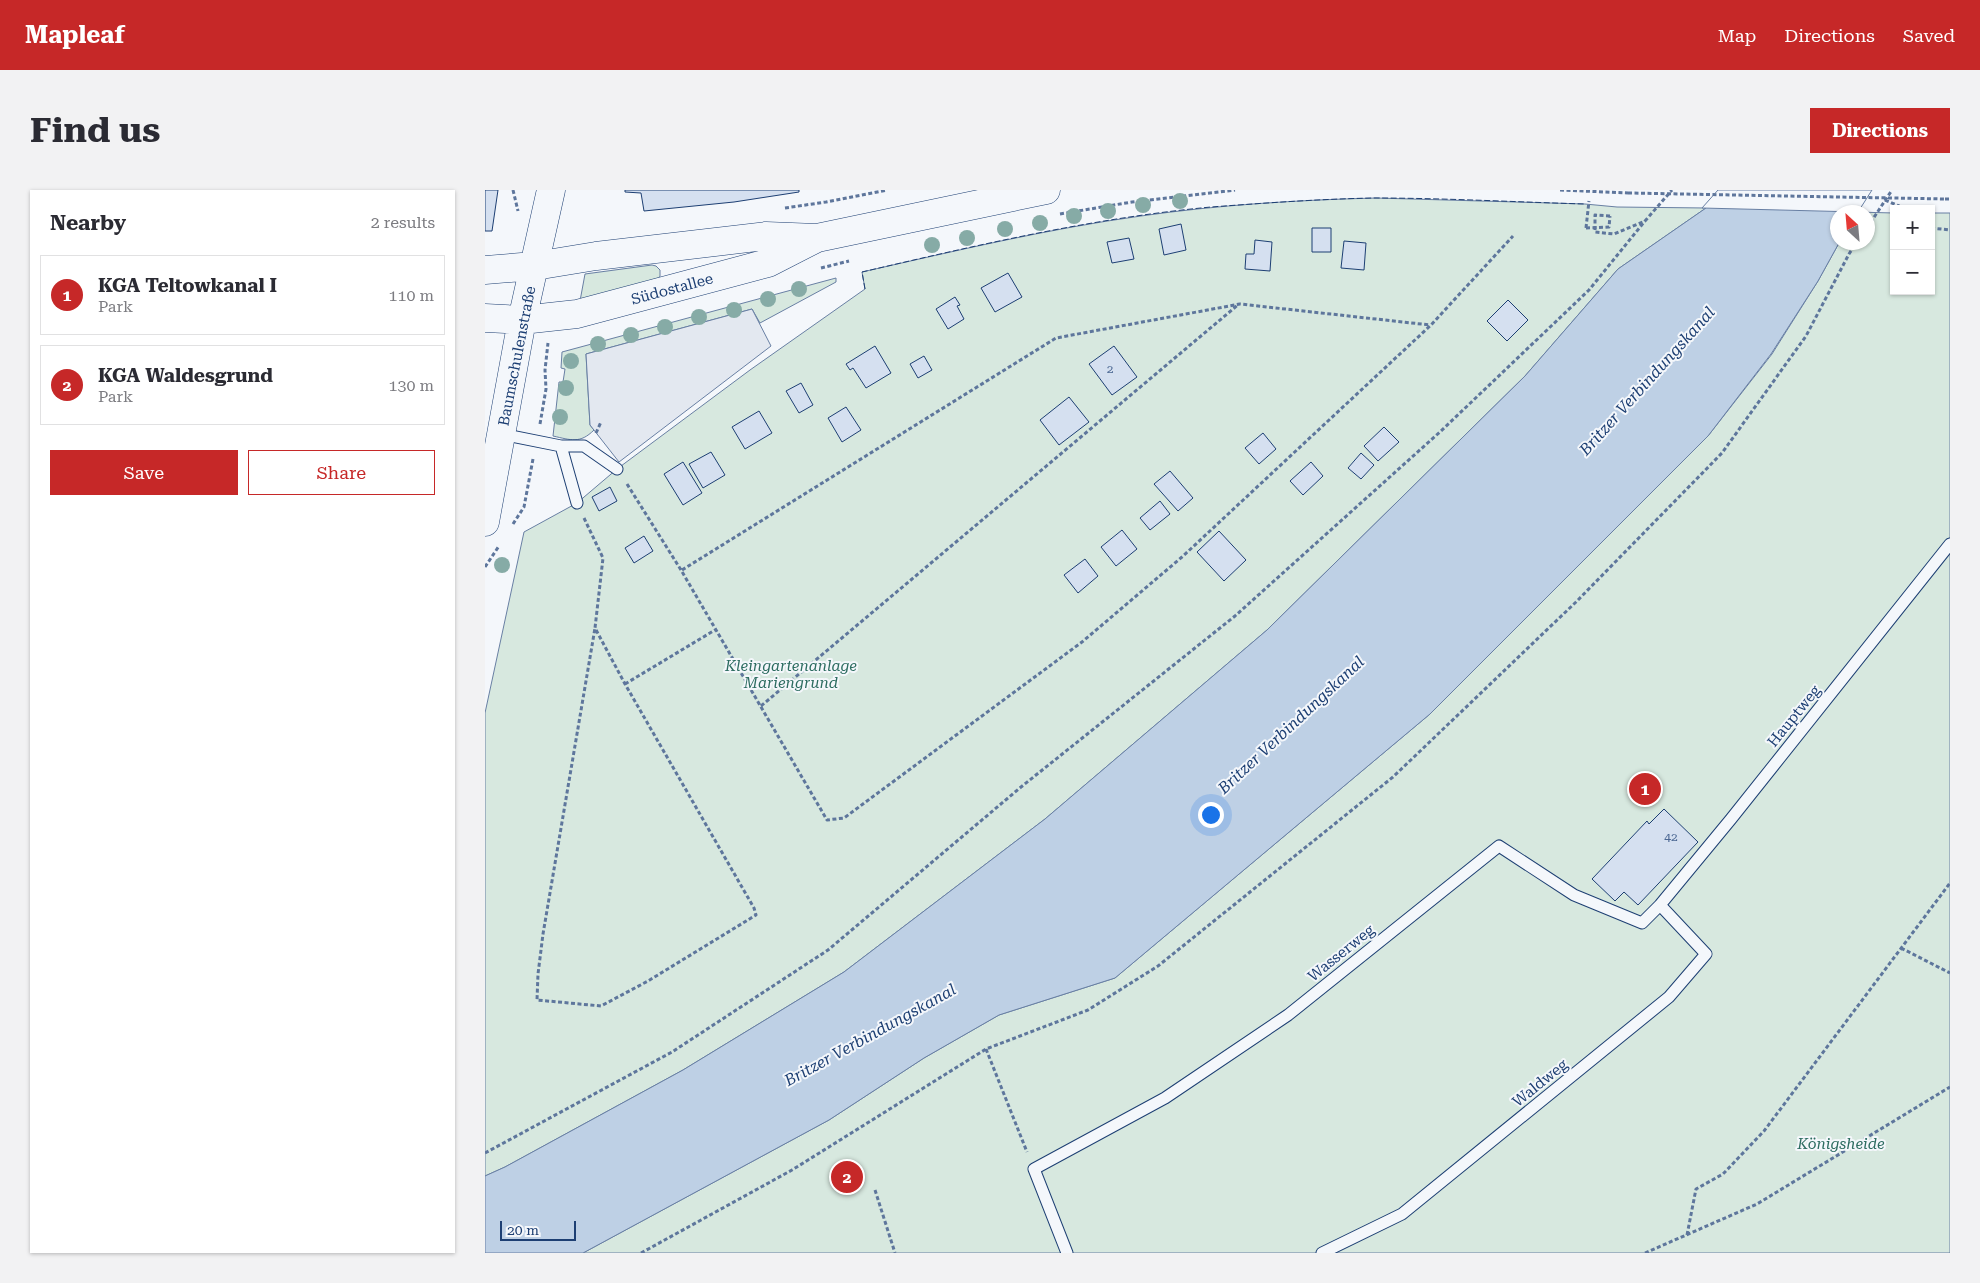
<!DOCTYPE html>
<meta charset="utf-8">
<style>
body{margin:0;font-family:"Roboto Serif",serif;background:#f2f2f3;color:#2b2b33}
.controls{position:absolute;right:15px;top:15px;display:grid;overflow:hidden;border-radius:0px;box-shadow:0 1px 4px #0004}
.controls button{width:45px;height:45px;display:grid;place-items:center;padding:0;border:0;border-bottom:1px solid #e1e1e2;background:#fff;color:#2b2b33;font:25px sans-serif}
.compass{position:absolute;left:1345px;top:15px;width:45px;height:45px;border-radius:50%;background:#fff;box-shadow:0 1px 4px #0004;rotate:334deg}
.scale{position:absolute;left:15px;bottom:12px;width:76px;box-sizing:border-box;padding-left:5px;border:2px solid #1d3f73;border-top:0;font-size:14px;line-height:18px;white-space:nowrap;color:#1d3f73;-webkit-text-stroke:4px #f4f7fb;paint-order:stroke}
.you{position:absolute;left:725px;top:624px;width:18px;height:18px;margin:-12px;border:4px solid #fff;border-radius:50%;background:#1a73e8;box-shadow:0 0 0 8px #1a73e833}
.badge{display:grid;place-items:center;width:32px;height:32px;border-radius:50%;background:#c62828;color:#fff;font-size:16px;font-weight:700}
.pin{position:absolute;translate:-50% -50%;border:2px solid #fff;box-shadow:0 1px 5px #0006}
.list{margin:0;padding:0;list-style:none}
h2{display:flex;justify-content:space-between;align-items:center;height:65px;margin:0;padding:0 20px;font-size:21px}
h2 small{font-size:16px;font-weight:400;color:#7c7c81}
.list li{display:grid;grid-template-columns:32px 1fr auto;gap:15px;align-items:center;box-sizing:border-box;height:80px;margin:0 10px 10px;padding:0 10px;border:1px solid #e1e1e2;border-radius:0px}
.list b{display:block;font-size:19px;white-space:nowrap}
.list p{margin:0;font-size:16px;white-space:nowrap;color:#7c7c81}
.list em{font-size:16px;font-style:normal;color:#7c7c81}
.actions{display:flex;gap:10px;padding:15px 20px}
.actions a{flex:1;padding:11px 0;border:1px solid #c62828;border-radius:0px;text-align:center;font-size:18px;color:#c62828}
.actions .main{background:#c62828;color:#fff}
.map{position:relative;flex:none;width:1465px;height:1063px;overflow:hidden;border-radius:0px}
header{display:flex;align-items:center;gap:30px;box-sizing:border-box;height:70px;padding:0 25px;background:#c62828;color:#fff}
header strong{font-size:24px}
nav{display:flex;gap:28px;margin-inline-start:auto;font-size:18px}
.intro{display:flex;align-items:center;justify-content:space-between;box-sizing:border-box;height:120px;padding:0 30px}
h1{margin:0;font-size:35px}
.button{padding:12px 22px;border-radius:0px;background:#c62828;color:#fff;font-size:18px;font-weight:700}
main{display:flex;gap:30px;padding:0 30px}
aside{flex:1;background:#fff;border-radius:0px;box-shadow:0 1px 4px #0004}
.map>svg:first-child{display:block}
.green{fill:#d7e8df;stroke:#687fa3}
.parking{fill:#e3e8f0;stroke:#687fa3}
.water{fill:#bed0e5;stroke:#687fa3}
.pier{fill:#f4f7fb;stroke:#687fa3}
.building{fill:#d5e0f0;stroke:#1d3f73}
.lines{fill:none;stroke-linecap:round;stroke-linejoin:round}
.lane-casing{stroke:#1d3f73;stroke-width:13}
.secondary-casing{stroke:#1d3f73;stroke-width:29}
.path{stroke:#5e769c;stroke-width:3;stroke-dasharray:4 2.5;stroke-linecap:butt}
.lane{stroke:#f4f7fb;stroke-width:11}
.secondary{stroke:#f4f7fb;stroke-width:28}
.path-bridge{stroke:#5e769c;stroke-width:3;stroke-dasharray:4 2.5;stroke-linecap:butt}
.fence{stroke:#1d3f73;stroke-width:1;stroke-dasharray:6 2.5;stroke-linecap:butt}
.tree{fill:#86aba6}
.labels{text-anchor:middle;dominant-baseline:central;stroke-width:4;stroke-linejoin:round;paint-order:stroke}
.number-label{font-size:12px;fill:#4b6792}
.street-label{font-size:15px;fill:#1d3f73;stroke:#f4f7fb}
.park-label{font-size:15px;font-style:italic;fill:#2c6c60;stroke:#f4f7fb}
.water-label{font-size:16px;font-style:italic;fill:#1d3f73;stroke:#f4f7fb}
</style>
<header>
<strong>Mapleaf</strong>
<nav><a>Map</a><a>Directions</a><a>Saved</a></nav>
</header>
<div class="intro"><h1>Find us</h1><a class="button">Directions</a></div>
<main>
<aside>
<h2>Nearby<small>2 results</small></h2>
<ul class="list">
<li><span class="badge">1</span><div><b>KGA Teltowkanal I</b><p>Park</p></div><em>110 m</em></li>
<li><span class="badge">2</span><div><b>KGA Waldesgrund</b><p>Park</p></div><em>130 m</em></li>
</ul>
<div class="actions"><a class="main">Save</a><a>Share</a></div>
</aside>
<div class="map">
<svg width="1465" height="1063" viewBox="0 0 1465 1063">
<rect width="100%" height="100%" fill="#f4f7fb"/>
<!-- green -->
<path class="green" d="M891,8L1100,14L1132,17L1221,18L1133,79L1040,186L782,440L560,629L359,782L198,880L20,977L0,986V523L39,342L92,313L132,279L265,180L380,99L377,82C470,61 562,39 656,26C733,15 812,10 891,8Z
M1370,22L1409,23V101H1446V23H1465V1063H98L344,930L439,868L514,825L630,788L945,524L1223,246L1287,164L1333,91L1354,53L1382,52V22Z
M167,75L171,76L175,80V86L174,88L95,111L100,84Z
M351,88V92L275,133L267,119L101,164L105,235L109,240C95,254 86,250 68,246L74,192H78L80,179L76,178L77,162Z"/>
<!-- parking -->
<path class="parking" d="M267,119L286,156L134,272L105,235L101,164Z"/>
<!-- water -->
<path class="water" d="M1237,0H1385L1370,22H1352L1354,53L1333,91L1286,164L1223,246L945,524L630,788L514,825L439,868L344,930L98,1063H0V986L20,977L198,880L359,782L560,629L782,440L1040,186L1133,79L1221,18Z"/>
<!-- pier -->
<path class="pier" d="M1233,0H1387L1373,22L1217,18Z"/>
<!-- building -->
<path class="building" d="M0,0H13L7,41H0Z
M140,0H314V2L249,12L159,21L156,3L140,2Z
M696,34L701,60L679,65L674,39Z
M827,38H846V62H827Z
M644,48L649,69L627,73L622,52Z
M770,50L787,52L785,81L760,79L761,64H769Z
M859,51L881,53L879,80L856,78Z
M523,83L537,107L510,122L496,98Z
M470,107L475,115L472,116L479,129L463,139L451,119Z
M1023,110L1043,130L1022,151L1002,131Z
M390,156L406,183L381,198L368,178L365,180L361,174Z
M629,156L652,187L627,205L604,174Z
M439,166L447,180L433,188L425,174Z
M316,193L328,215L314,223L301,201Z
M584,207L604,232L574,255L555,230Z
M361,217L376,240L357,252L343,228Z
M274,221L287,243L260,259L247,237Z
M899,237L914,252L893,271L879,256Z
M778,243L791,259L774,274L760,258Z
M226,262L240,285L218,298L204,274Z
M876,263L889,275L876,289L863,278Z
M198,272L217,303L198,315L179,284Z
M826,272L838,286L818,305L805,291Z
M685,281L708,308L693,321L669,294Z
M125,297L132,311L114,321L107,307Z
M675,311L685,324L665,340L655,328Z
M637,340L652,359L631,376L616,357Z
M734,341L761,370L739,391L712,362Z
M159,346L168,361L149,373L140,358Z
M600,369L613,386L593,403L579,385Z
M1179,619L1213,652L1153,715L1139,702L1130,711L1107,689L1162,631L1164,634Z"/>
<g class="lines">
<!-- lane casing -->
<g class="lane-casing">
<path id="lane" d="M16,244L76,256L92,313
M76,256H99L132,279
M582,1063L549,979L680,908L803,825L1014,656L1089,705L1157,733L1175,715L1246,629L1465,354
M837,1063L917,1024L1184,807L1221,764L1175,715"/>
</g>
<!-- secondary casing -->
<g class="secondary-casing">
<path id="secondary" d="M0,80L50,76L111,66L281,46L332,48L561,0
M0,128L37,130L92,124L283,73L330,49
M0,332L37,130L66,0"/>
</g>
<!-- path -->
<path class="path" d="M28,0L33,21
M1075,0L1143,3
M1460,9H1465
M1400,10L1414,16V19
M300,18L341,12L402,0
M575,24L647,12L750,0
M1125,26L1110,25V42L1129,44L1160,31L1187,0
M1101,38L1104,11
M1382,38L1407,0
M1446,38L1465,40
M336,78L364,71
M55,234L61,199L60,180L63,153
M111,243L116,232
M142,294L196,380L342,630L359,628L597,452L697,367L946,135L1028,46
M99,328L118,368L110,438L140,494L269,718L271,725L163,791L116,816L52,810L53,784L58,744L110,438
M28,334L39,317L48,269
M0,377L14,356
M197,380L571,148L755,114L945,135
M140,494L230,440
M276,516L754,114
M1416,758L1465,783
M501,859L542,962
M0,963L187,862L343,760L536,597L750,426L956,241L1104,100L1160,31
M390,1000L410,1063
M1202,1045L1211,999L1238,984L1279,941L1465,693
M156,1063L307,980L501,859L603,820L673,776L908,587L1091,412L1237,263L1321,146L1364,64L1372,52
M1160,1063L1272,1014L1465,897"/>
<!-- lane -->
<use href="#lane" class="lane"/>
<!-- secondary -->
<use href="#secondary" class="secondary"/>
<!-- path-bridge -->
<path class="path-bridge" d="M1143,3L1460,9
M1101,38L1124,37L1125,26"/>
<!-- fence -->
<path class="fence" d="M380,99L377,82C493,55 608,28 726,17C780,13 835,9 889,8C959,8 1030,12 1100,14"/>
</g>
<!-- trees -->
<g class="tree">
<circle cx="695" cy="11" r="8"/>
<circle cx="658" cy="15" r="8"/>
<circle cx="623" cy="21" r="8"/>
<circle cx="589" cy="26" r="8"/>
<circle cx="555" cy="33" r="8"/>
<circle cx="520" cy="39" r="8"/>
<circle cx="482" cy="48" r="8"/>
<circle cx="447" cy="55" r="8"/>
<circle cx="314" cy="99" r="8"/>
<circle cx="283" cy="109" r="8"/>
<circle cx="249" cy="120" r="8"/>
<circle cx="214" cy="127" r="8"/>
<circle cx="180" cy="137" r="8"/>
<circle cx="146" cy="145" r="8"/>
<circle cx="113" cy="154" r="8"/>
<circle cx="86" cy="171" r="8"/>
<circle cx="81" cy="198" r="8"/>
<circle cx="75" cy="227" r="8"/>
<circle cx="17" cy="375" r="8"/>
</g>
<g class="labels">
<!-- number labels -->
<g class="number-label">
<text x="625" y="179">2</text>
<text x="1186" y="647">42</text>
</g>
<!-- street labels -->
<g class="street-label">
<text transform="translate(187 99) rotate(-15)">Südostallee</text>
<text transform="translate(32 166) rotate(-79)">Baumschulenstraße</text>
<text transform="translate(1309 526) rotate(-51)">Hauptweg</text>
<text transform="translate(856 763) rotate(-39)">Wasserweg</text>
<text transform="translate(1055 893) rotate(-39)">Waldweg</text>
</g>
<!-- park labels -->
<g class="park-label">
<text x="306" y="476">Kleingartenanlage<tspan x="306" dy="17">Mariengrund</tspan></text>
<text x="1356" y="954">Königsheide</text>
</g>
<!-- water labels -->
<g class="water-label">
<text transform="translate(1162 191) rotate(-48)">Britzer Verbindungskanal</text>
<text transform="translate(806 535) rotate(-43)">Britzer Verbindungskanal</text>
<text transform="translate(385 845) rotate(-29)">Britzer Verbindungskanal</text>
</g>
</g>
</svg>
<div class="controls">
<button>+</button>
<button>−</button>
</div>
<svg class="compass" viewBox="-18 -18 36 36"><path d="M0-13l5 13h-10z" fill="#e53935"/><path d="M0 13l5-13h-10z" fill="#7c7c81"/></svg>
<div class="scale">20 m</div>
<div class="you"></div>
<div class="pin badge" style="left:1160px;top:599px">1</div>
<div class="pin badge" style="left:362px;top:987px">2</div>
</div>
</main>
